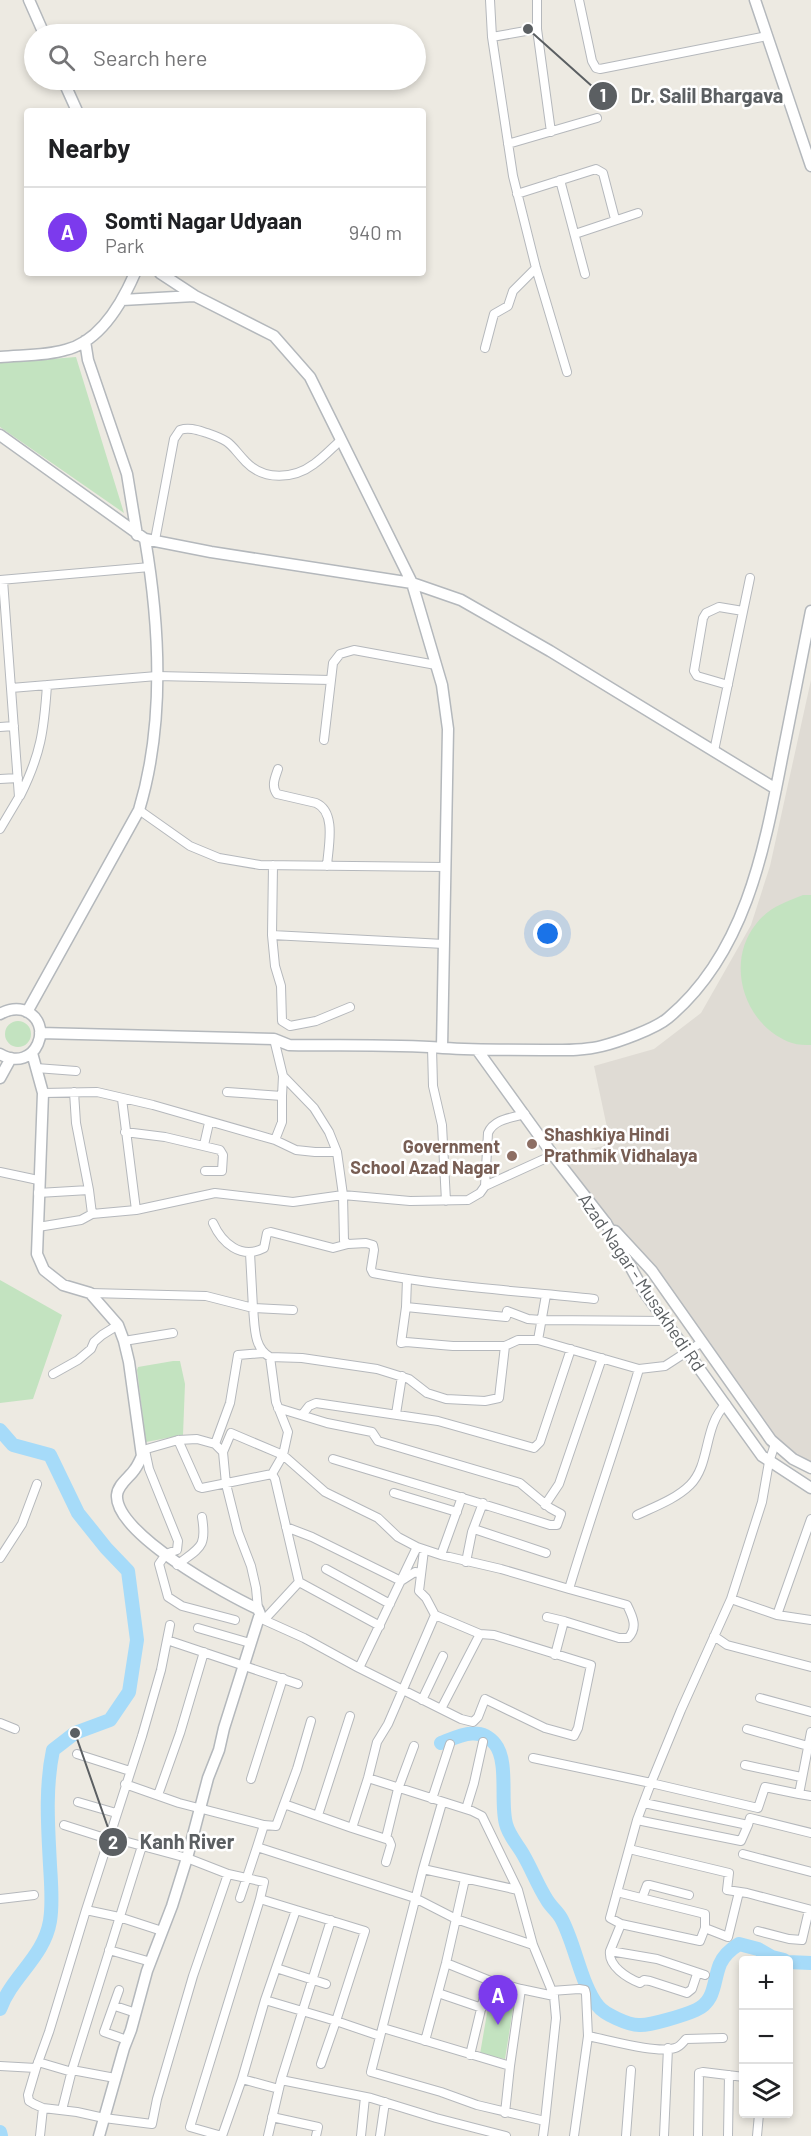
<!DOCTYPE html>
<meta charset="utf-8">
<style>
body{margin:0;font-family:Barlow,sans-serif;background:#f6f6f6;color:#202124}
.controls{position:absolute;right:18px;bottom:18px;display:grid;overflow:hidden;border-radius:6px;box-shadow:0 3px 9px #0003}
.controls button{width:54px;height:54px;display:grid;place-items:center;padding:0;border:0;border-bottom:2px solid #e0e0e0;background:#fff;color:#202124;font:30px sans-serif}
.you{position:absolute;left:548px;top:934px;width:21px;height:21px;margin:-15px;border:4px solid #fff;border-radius:50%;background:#1a73e8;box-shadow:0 0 0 9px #1a73e833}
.badge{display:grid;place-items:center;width:39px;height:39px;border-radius:50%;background:#7c3aed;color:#fff;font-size:20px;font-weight:700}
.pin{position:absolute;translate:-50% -50px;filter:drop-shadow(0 2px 3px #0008)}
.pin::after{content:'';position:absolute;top:32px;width:21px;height:18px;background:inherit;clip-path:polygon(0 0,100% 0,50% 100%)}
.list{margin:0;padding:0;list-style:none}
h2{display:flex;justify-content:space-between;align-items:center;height:78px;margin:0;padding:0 24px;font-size:26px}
h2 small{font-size:20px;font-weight:400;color:#757577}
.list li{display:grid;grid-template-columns:39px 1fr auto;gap:18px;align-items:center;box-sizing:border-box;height:90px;padding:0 24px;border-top:2px solid #e0e0e0}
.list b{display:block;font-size:22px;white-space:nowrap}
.list p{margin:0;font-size:20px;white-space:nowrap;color:#757577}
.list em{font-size:20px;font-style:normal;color:#757577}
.icon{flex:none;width:33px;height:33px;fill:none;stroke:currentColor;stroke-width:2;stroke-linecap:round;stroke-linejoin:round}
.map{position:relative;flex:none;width:811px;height:2136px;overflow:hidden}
.search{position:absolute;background:#fff;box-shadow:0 3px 9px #0003;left:24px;top:24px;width:402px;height:66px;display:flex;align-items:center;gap:15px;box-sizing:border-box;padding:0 21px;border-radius:33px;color:#757577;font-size:22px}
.panel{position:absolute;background:#fff;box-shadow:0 3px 9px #0003;left:24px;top:108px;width:402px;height:168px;border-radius:6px}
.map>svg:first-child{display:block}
.education{fill:#dfdbd4}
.green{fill:#c3e3c0}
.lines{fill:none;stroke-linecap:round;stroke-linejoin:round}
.river{stroke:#a6dbf9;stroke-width:14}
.street-casing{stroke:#b5b8bc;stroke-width:10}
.secondary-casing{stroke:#b4b8bc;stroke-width:13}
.street{stroke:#fff;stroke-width:8}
.secondary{stroke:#fff;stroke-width:10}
.education-dot{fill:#8d6e63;stroke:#fff;stroke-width:2}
.labels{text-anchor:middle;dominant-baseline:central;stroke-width:5;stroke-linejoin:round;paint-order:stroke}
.education-label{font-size:18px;font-weight:bold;fill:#785e54;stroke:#fff;text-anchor:start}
.street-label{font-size:18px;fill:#5b5f62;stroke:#fff}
.leader{fill:none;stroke:#5b5f62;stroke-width:2}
.callout-dot{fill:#5b5f62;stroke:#fff;stroke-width:2}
.mark-label{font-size:18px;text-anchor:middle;font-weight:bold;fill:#fff}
.callout-label{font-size:20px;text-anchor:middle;font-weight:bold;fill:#5b5f62;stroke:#fff;stroke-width:5;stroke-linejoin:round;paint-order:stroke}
</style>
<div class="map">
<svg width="811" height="2136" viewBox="0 0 811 2136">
<rect width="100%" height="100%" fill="#edeae2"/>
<!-- education -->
<path class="education" d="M811,680V1472L770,1450L562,1155L603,1146L609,1137L594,1066L654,1049L701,1013L751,925L770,866Z"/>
<!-- green -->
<path class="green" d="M76,357L124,513L0,427V363Z
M803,895H811V1045C805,1045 798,1045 792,1043C745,1027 724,964 756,924C768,908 785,902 803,895Z
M5 1034a13 13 0 1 1 26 0a13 13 0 1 1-26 0Z
M0,1280L62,1315L33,1399L0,1403Z
M173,1361H180L185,1384L183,1435L146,1442L137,1370L138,1367Z
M491,1990L515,1996L505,2059L480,2054Z"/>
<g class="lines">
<!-- river -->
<path class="river" d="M0,1430L13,1445L50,1455L78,1513L106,1548L128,1571L137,1640L129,1692L110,1720L75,1733L53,1750C45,1788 48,1827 50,1865C51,1883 53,1903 50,1921C44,1957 12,1976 0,2009
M441,1743C459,1736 480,1725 495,1744C509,1761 500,1803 506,1824C509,1836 518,1845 524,1856C532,1870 538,1886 547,1900C551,1907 557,1911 561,1918C575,1943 581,1985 598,2006C604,2014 628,2025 639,2025C649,2026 685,2015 696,2010C716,2001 713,1981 720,1964C724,1955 731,1949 739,1944L758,1949L772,1957L784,1960
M788,1962L811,1963
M0,2132L1,2136"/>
<!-- street casing -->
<g class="street-casing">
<path id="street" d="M490,0L492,37L513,176L536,268L567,372
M537,0V29L551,132
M579,0L592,61L596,68L600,69L767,36
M492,37L537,29
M508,144L597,118
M560,180L585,274
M517,194L596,169L603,173L615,219
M575,234L638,213
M485,348L494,314L508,306L513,291L536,268
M155,540L174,439L180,430C189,427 197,430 207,433C233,442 229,444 246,462C264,481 294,479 314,464C324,457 332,448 341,440
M0,580L150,567
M728,685L697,676L694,671L703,618L706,613L719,607L743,611
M11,688L157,676L331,680
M0,727L14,726
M324,740L333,663L340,654L354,650L436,665
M714,751L750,578
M278,769C275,778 271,786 277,794L316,803C337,812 328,848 327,866
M0,779L18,778
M20,796C41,754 44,730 47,685
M139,810L190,846L219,858L260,865L446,867
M0,829L19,797L3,580
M273,865L272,935L275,966L281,986L282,1021L290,1026L316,1021L350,1007
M272,935L444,944
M274,1039L283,1076L314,1108L329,1132L337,1152L343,1195L410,1201L468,1200L480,1193L485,1186L488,1133C494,1119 511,1118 525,1114
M432,1047L433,1086L442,1125L446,1201
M36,1068L76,1071
M227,1092L282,1096L283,1076
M43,1093L97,1092L153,1105L275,1140L296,1150L315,1152H337
M122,1099L136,1210
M125,1132L165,1137L220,1150L223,1155L222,1171H205
M275,1140L282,1122V1096
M204,1145L209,1123
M0,1172L38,1180
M485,1186L553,1155
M89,1190L92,1214
M38,1193L89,1190L76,1123L74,1092
M213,1223C222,1243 241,1260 264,1248L267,1233L271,1232L333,1248L348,1244
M38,1227L81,1220L92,1214L136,1210L215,1193L293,1202L343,1195L344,1241L348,1244L366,1243L373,1245L374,1250L371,1269L373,1273C446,1287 520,1291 594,1299
M250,1253L253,1308L293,1310
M407,1279L406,1307L401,1343L406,1342L453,1346H505
M90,1293L206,1296L253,1308C255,1325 253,1348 270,1357
M406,1307L506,1317L507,1311L528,1319L541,1320L666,1321
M538,1340L546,1295
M124,1341L173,1333
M53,1374L78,1360L91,1349L94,1342L102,1335L118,1325
M278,1408L327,1423L372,1432L378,1441L520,1483L550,1508L561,1514L557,1525H550C478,1502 405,1481 333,1459
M396,1414L402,1376
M302,1415L309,1406L316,1403L438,1421L534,1448L540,1442L571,1349
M178,1440L199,1487L202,1488L272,1474
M215,1444L230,1403L238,1355L263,1353
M143,1450L178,1440L197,1439L215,1444L223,1452L226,1484L238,1532L251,1566L256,1588L258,1609
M145,1450L149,1469L178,1541L177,1550L166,1554L159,1564L168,1597L182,1606L235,1620
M223,1452L231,1433L283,1455L272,1474L275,1479L299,1582L264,1620
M394,1493L457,1512
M545,1505L559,1484L602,1358
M637,1515C654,1507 676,1499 690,1485C711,1464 703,1426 726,1404
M811,1519L777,1615L811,1620
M286,1527L312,1537L401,1581L415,1572L420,1573
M474,1529L546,1553
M417,1547L441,1555L501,1569L569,1589C591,1515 617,1443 639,1369
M441,1555L462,1497
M0,1558L22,1524L37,1484
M466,1562L472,1532L483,1503
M177,1565C200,1547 207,1548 202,1517
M326,1569L390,1604
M299,1582L380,1626
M731,1599L777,1615
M260,1614L264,1620L304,1638L359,1668L461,1719L473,1722L478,1717L485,1699L545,1728L574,1736L578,1728L591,1665L494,1635L480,1634L435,1615
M547,1617L564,1621L555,1655
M564,1621L619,1638H628C638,1628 633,1617 627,1605L569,1589
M198,1628L250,1643
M714,1636L727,1645L811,1667
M167,1640L298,1684
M359,1668L417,1547L398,1537L378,1518L325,1492L283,1455L288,1432L276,1402L270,1357L302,1358L377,1369L409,1379L427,1393L446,1399L485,1401L499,1398L505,1346L518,1340H538L639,1369L665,1366L702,1342
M760,1698L811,1712
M422,1700L443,1656
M441,1709L480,1634
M0,1723L15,1729
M747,1729L808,1746
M811,1732L799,1794L811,1796
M77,1754L130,1771
M533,1758L651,1783L681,1710L731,1599L762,1502L769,1462L775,1444
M745,1765L801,1777
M368,1778L472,1811L482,1816L518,1890
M251,1779L283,1678
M125,1784L179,1803L264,1825L257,1847L415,1898L456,1919L533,1945
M158,1795L180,1733L204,1652
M432,1799L450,1744
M78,1802L116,1813
M442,1803L423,1869L371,2072L441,2092L477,2105L545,2121L543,2136
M644,1803L748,1825L750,1818L811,1833
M284,1804L352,1828L368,1778L377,1742L388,1724L435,1615L426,1598L419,1591L424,1550
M466,1809L474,1783L483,1742
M318,1815L350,1716
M637,1820L741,1841L748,1825
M64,1825L108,1839
M264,1825L276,1826L297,1769L311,1721
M352,1828L389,1840L391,1845L386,1862
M109,1837L187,1858L228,1874L264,1882L260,1899L365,1931L336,2021L380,2036
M386,1838L398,1789L414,1746
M629,1849L729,1873L727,1890L747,1893L811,1910
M743,1854L811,1872
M423,1869L518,1890L533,1945L554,1996L556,2018L545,2121
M617,1892L705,1914V1928
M739,1892L728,1937L705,1928L700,1941L621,1924L610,1918L637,1820L651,1783L758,1808L765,1787L799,1794
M240,1898L257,1847
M642,1898L647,1885H650L689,1895
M0,1899L34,1895
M260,1899L190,2127L222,2136L242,2079L279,2089
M621,1924L610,1951L657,1959L705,1975
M162,1931L119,1917L86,1910L142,1736L161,1670L170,1625
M758,1931L789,1939L802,1940L809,1910
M109,1950L151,1962
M610,1951C608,1966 627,1978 640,1983L644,1980L650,1981L687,1993L692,1989L697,1974
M446,1963L488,1980L521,1989
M276,1968L326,1984
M119,1990L104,2032L127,2040
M551,1991L579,1989L585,1990L586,1994L588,2036L574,2136
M438,1993L482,2008
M265,2000L336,2021L321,2064
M115,2006L136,2013
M383,2028L510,2066L521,1989L554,1996
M588,2036C609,2040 657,2054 675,2048C680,2047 683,2042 686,2039L723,2038
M425,2041L446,1963L465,1879
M470,2055L488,1980
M38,2062L72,2072
M0,2066L36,2068L49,2032L86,1910
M36,2068L28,2095L29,2101L34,2104L43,2108L77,2112L104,2118L152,2124L157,2099L193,1976L228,1874
M72,2070L115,2078
M242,2079L265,2000L296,1910
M281,2080L371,2098L436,2118L506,2136
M62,2110L72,2070L142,1846
M505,2113L510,2066
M272,2117L318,2127L316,2136
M40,2136L43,2108
M268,2136L281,2080L331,1920
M361,2136L365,2097
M380,2136L385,2102
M626,2136L631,2070
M664,2136L668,2048
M698,2136L699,2073L703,2072L744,2077
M728,2136L729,2075
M757,2136L759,2114"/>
</g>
<!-- secondary casing -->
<g class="secondary-casing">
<path id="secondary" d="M29,0L44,34
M755,0L811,166
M63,80L77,111
M160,273L195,296L274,336L310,377L412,583L442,685L448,729L442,1048
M122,300L194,296
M85,341L88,360L127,474L137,535
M0,357C21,355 45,356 65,350C100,342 122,303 135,273
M0,435L145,539L211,552L412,583L461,600L550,651L776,789
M27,1012L139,810C165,724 160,627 145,539
M0,1014C7,1010 15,1008 23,1010C57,1021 36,1075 0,1054
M40,1033L274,1039L289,1045C340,1046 392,1044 443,1048C477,1050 509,1050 543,1050C562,1050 583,1051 602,1046C618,1042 655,1029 668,1018C745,954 764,851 782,758C792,709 801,660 811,611
M478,1051L553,1155L606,1223L645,1293L762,1456L811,1488
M32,1053L43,1093L37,1254L44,1270L63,1285L90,1293L118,1325L124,1341L129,1362L142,1456C140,1460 138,1465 135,1469C130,1477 118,1484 117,1495C114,1533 227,1595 258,1609L260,1614L224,1728L219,1750L208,1778L187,1858L172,1906L147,1971L131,2030L124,2048L99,2136
M0,1078L11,1058
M615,1231L652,1271L771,1440L793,1459L811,1468"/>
</g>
<!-- street -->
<use href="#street" class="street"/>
<!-- secondary -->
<use href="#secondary" class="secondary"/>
</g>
<!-- markers -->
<g class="education-dot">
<circle cx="532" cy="1144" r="6"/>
<circle cx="512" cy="1156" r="6"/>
</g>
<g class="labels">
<!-- education labels -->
<g class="education-label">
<text x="544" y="1134">Shashkiya Hindi<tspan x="544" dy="21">Prathmik Vidhalaya</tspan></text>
<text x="500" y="1146" text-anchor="end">Government<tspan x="500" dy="21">School Azad Nagar</tspan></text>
</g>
<!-- street labels -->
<g class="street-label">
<text transform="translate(642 1282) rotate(56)">Azad Nagar - Musakhedi Rd</text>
</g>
</g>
<!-- callouts -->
<path class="leader" d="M528 29L603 96M75 1733L113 1842"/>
<g class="callout-dot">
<circle cx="528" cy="29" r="6"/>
<circle cx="75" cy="1733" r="6"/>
<circle cx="603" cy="96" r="15"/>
<circle cx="113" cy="1842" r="15"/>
</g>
<g class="mark-label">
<text x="603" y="102">1</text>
<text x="113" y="1849">2</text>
</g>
<g class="callout-label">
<text x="707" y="103">Dr. Salil Bhargava</text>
<text x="187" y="1849">Kanh River</text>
</g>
</svg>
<div class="controls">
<button>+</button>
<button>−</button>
<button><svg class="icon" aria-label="layers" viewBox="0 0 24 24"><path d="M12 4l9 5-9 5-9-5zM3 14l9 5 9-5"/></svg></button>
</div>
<div class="you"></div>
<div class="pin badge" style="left:498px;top:2025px">A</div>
<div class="search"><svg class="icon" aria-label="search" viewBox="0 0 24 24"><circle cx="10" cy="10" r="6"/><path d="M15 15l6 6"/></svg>Search here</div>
<section class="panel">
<h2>Nearby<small></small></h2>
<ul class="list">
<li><span class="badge">A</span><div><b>Somti Nagar Udyaan</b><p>Park</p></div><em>940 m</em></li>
</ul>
</section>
</div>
